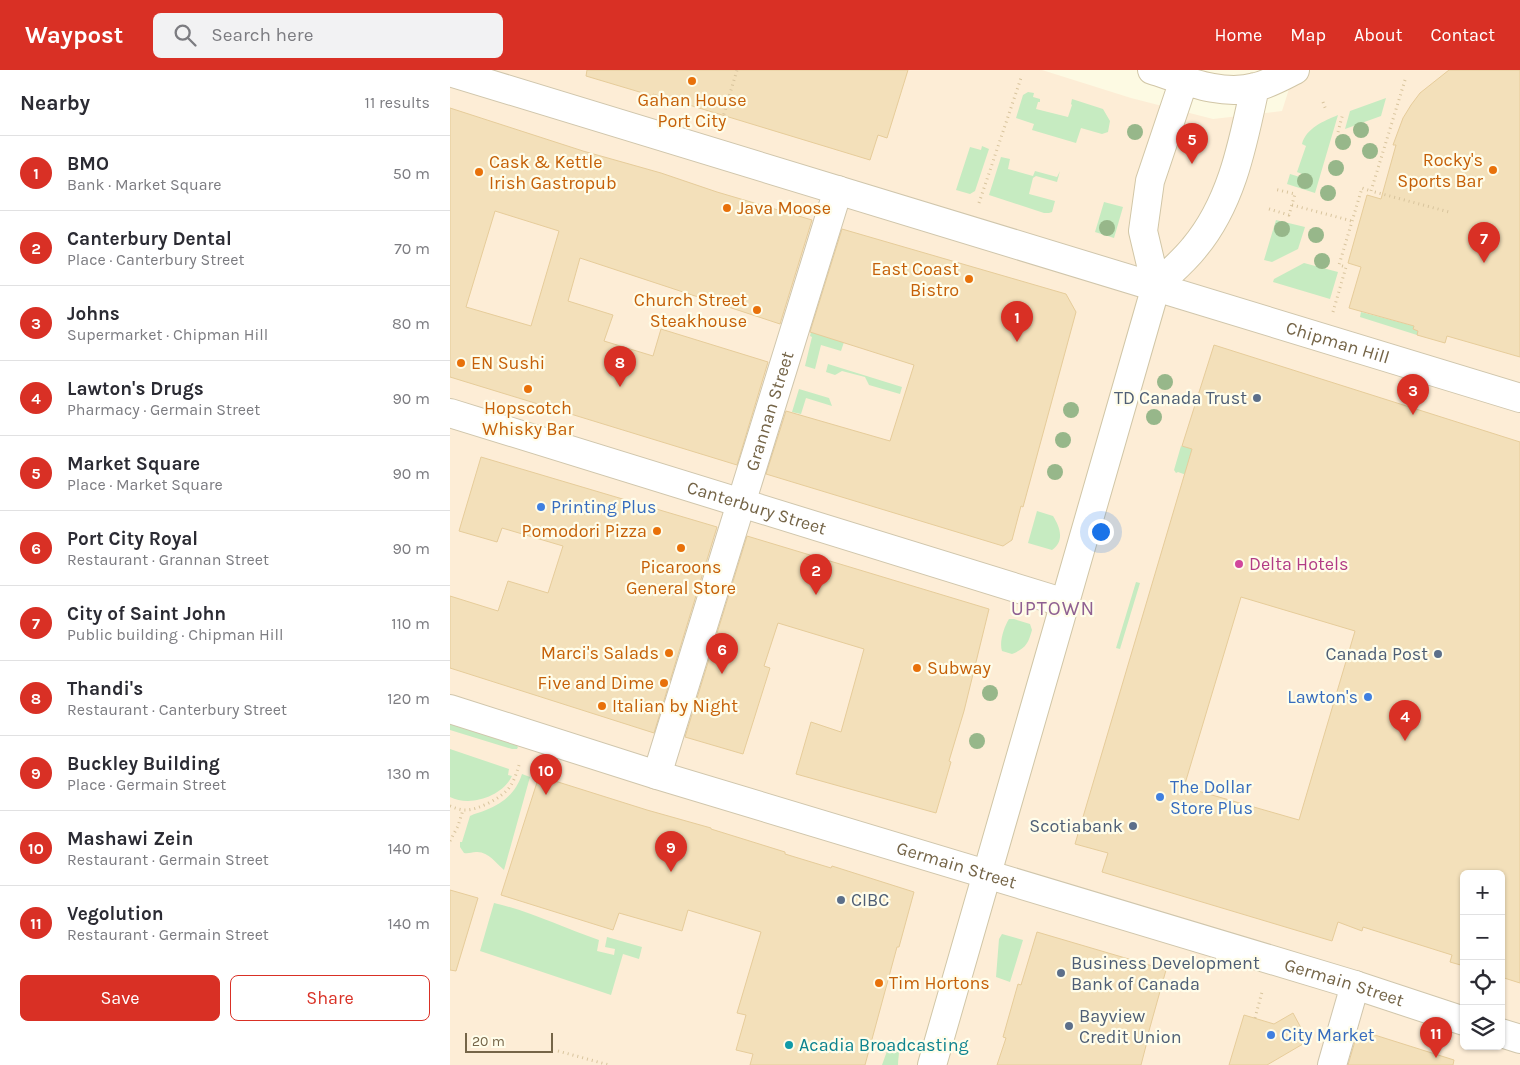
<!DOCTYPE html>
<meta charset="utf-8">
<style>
body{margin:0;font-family:Karla,sans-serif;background:#f2f2f3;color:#2b2b33}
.controls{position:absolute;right:15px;bottom:15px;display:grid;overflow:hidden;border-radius:8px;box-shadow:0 1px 4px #0004}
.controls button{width:45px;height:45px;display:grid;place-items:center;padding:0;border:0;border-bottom:1px solid #e1e1e2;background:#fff;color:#2b2b33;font:25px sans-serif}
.scale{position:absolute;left:15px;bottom:12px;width:88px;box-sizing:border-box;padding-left:5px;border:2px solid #756548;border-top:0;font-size:14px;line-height:18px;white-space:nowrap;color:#756548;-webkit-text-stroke:4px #fffdea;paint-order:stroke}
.you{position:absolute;left:650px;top:461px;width:18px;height:18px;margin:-12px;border:4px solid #fff;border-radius:50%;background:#1a73e8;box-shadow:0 0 0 8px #1a73e833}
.badge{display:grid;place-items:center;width:32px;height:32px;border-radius:50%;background:#d93025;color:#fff;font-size:16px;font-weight:700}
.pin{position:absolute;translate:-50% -41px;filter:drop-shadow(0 1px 2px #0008)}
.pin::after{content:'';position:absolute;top:26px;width:18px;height:15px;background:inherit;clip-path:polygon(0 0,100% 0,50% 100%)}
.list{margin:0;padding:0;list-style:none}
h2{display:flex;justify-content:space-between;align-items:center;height:65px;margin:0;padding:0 20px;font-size:21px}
h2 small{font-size:16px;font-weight:400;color:#7c7c81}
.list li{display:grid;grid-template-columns:32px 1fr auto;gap:15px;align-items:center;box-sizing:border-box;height:75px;padding:0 20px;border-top:1px solid #e1e1e2}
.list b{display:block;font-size:19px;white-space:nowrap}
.list p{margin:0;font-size:16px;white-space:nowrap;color:#7c7c81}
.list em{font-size:16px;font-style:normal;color:#7c7c81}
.actions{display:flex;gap:10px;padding:15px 20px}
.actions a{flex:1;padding:11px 0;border:1px solid #d93025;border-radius:8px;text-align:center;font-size:18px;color:#d93025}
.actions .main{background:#d93025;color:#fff}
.icon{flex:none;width:28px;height:28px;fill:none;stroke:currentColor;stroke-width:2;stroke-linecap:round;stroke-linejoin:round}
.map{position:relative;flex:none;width:1070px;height:995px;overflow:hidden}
header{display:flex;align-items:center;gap:30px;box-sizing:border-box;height:70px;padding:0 25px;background:#d93025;color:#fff}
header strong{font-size:24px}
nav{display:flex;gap:28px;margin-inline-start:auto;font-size:18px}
.search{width:350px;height:45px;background:#f2f2f3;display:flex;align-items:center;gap:12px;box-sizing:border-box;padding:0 18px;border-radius:8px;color:#7c7c81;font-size:19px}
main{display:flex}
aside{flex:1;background:#fff}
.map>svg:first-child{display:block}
.commercial{fill:#fdedd6;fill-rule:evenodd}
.green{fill:#c6ebc1}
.building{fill:#f3e0ba;stroke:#e6cc9a;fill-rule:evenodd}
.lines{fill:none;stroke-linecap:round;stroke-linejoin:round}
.street-casing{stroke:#d0c6ac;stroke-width:30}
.secondary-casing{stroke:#d1c6a6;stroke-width:30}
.path{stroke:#d8c49d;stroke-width:3;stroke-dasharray:1 4;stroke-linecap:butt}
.street{stroke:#fff;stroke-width:28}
.secondary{stroke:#fff;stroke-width:28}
.tree{fill:#97b78a}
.food-dot{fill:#e8710a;stroke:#fffdea;stroke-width:2}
.service-dot{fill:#5c6f8a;stroke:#fffdea;stroke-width:2}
.shop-dot{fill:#3f7fe0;stroke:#fffdea;stroke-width:2}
.hotel-dot{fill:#d1479c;stroke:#fffdea;stroke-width:2}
.culture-dot{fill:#0f9aa8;stroke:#fffdea;stroke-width:2}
.labels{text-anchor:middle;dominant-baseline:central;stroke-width:4.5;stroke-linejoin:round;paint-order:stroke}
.food-label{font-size:18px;fill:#c56008;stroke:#fffdea;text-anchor:end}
.street-label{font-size:18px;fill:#756548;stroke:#fffdea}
.service-label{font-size:18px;fill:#4e5e75;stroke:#fffdea;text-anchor:end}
.shop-label{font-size:18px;fill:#366cbe;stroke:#fffdea;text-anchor:start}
.hotel-label{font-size:18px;fill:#b23c85;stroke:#fffdea;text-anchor:start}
.culture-label{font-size:18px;fill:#0d838f;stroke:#fffdea;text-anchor:start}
.quarter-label{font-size:20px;letter-spacing:1px;fill:#8f6092;stroke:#fffdea}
</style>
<header>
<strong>Waypost</strong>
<div class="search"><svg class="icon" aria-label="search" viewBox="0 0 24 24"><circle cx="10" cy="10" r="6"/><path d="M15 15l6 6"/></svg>Search here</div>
<nav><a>Home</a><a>Map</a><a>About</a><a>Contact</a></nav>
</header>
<main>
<aside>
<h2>Nearby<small>11 results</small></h2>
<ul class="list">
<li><span class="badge">1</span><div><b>BMO</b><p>Bank · Market Square</p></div><em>50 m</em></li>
<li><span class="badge">2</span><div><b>Canterbury Dental</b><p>Place · Canterbury Street</p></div><em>70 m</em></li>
<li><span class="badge">3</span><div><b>Johns</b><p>Supermarket · Chipman Hill</p></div><em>80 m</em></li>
<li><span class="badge">4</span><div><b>Lawton's Drugs</b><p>Pharmacy · Germain Street</p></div><em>90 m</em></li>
<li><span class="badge">5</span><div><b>Market Square</b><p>Place · Market Square</p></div><em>90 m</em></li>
<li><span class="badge">6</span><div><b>Port City Royal</b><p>Restaurant · Grannan Street</p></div><em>90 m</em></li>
<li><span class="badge">7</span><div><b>City of Saint John</b><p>Public building · Chipman Hill</p></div><em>110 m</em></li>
<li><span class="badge">8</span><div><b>Thandi's</b><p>Restaurant · Canterbury Street</p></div><em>120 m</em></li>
<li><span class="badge">9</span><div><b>Buckley Building</b><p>Place · Germain Street</p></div><em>130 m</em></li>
<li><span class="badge">10</span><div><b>Mashawi Zein</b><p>Restaurant · Germain Street</p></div><em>140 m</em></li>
<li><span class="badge">11</span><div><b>Vegolution</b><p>Restaurant · Germain Street</p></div><em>140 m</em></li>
</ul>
<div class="actions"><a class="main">Save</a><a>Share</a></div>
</aside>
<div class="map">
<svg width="1070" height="995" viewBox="0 0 1070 995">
<rect width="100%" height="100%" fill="#fdfae3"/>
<!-- commercial -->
<path class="commercial" d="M0,0H592L681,28L763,49L832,41L845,0H1070V995H0ZM1014,804H1051V976H1014Z"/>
<!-- green -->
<path class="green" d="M578,22L584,23L583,27L590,29V32H588L586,39L618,47L622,35L621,34L622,29L653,39L660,51L658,62L652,64L631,58L626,73L582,60L584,54L566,48L573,25Z
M936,28L931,46L895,59L900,41Z
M888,45L865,123L837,114L840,104L850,107L851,105L852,104L847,102L856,76L852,74C856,58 874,51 888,45Z
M532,76L539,79L525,121L520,124L506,120L520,77L531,80Z
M551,87L560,89L558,99L583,106L585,101L607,107L610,101L607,112L586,106L583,108L579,124L605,131L602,142L599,143H594L539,125Z
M654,132L673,137L664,168L645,162Z
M826,150L855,157L848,179L822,192L814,190Z
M854,193L888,202L880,229L823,212L824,209Z
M911,242L964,256L963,259L968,261L967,265L910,247Z
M361,262L394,272L391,281L371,275L365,299L355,296L362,267L360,266Z
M378,294L452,317L450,324L419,315L415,307L392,301L385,305L376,302Z
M349,319L379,328L382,336L356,328L351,344L342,342Z
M731,376L747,380L739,406L728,402L726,403L724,400Z
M587,441L603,446C610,457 615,471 602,480L578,473Z
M686,512L690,513L670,579L666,578Z
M559,549H564L580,554L582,560C578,574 576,578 562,584L552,581C549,572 554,557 559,549Z
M0,654L66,675L68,677L67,679H62L0,660Z
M0,679L59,699L58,705L62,706C52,727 20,737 0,727Z
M72,704L80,707L54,800C46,793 38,781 26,782C21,782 19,784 14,783L10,777V772H12L20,746C25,743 30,743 36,740C53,733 66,723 72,704Z
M44,833C80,841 113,858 149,870L147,881L164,885L165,879L155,877L157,867L192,877L189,889L173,884L161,925L30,881Z
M552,864L573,870L560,912L546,907L549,869Z
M441,970C453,974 448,984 448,995H432Z"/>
<!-- building -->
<path class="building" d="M137,0H458L437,68L428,65L420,90L203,24V26L136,6Z
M999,0H1070V287L997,266L995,273L967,265L968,261L963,259L964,256L899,238L911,197L898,193L917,125L931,129L946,75H943L953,48L961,35L970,23Z
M0,38L133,81L211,103L267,122L362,150L330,254L130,188L118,231L163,245L154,271L203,286L211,259L318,292L287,395L0,307ZM45,141L109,161L81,256L16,237Z
M392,159L616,224L626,242L573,437L571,436L562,470L553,476L316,404L336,341L440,371L464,295L360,262Z
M764,275L1070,372V913L1051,907V804H1014V896L1000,892L1002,885L913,857L912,861L888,852L882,871L652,802L658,783L625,774L742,379L732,376ZM791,527L905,561L849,750L734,717Z
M31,387L267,457L204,663L0,598V526L48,541L58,511L98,523L113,476L52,458L47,472L9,461Z
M297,466L539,539L514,641L499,691L501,692L486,743L346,704L361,652L391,662L414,579L328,553L314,596L320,598L293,684L235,667Z
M89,706L197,740L261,758V759L335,782V784L381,798L382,796L464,822L449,877H447L415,995H300L303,984L286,980L296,945L287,943L311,862L238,840L232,861L169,843L163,860L51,825Z
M0,820L28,828L6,901L0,900Z
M587,862L716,900L697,968H698L691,995H547L556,968L553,967L568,914L571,915Z
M843,943L858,971L817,995H779L794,945L824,954Z
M908,961H912L1004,990L1003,995H898Z"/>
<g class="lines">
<!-- street casing -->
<g class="street-casing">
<g id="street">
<path id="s1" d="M0,2L1070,328"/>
<path id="s2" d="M0,343L615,533"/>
<path id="s3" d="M0,639L207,705L905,915L1014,951"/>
<path id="s4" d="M207,705L388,120"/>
<path d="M1051,963L1070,969"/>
<path d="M882,995L905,915"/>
</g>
</g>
<!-- secondary casing -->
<g class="secondary-casing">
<path id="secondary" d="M702,0C734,10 772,27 806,17C819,14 833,6 845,0
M706,216L693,161L700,111L734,10
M482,995L706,216C718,204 733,192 744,178C782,133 793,73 805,17"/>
</g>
<!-- path -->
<path class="path" d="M955,10L921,121L999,142
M873,32L876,40
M271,54L287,0
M888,62L893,43
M529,133L571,8
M842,135L902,151
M819,139L839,145L845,124L824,119
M883,242L896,197L889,195L912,118L921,121
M0,736C5,738 10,740 15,740C29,740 51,728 59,718C65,710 67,701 70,692
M0,771L8,756L13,740
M805,948L812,922
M108,981L159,995"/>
<!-- street -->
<use href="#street" class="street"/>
<!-- secondary -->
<use href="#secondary" class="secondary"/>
</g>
<!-- trees -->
<g class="tree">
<circle cx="911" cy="60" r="8"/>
<circle cx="685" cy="62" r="8"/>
<circle cx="893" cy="72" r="8"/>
<circle cx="920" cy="81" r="8"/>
<circle cx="886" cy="98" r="8"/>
<circle cx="855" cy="111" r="8"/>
<circle cx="878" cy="123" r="8"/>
<circle cx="657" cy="158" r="8"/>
<circle cx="832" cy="159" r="8"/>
<circle cx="866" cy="165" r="8"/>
<circle cx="872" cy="191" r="8"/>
<circle cx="715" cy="312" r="8"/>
<circle cx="621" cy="340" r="8"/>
<circle cx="704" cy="347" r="8"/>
<circle cx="613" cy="370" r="8"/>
<circle cx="605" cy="402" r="8"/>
<circle cx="540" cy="623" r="8"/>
<circle cx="527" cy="671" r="8"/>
</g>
<!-- markers -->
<g class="food-dot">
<circle cx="242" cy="11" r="5"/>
<circle cx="1043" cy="100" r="5"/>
<circle cx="29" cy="102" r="5"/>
<circle cx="277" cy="138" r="5"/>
<circle cx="519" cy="209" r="5"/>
<circle cx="307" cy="240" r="5"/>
<circle cx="11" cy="293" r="5"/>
<circle cx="78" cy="319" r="5"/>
<circle cx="207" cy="461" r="5"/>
<circle cx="231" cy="478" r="5"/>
<circle cx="219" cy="583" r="5"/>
<circle cx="467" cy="598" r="5"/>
<circle cx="214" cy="613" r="5"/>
<circle cx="152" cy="636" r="5"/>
<circle cx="429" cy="913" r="5"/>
</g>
<g class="service-dot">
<circle cx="807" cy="328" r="5"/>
<circle cx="988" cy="584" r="5"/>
<circle cx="683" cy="756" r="5"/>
<circle cx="391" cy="830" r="5"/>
<circle cx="611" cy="903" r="5"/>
<circle cx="619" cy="956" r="5"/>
</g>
<g class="shop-dot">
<circle cx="91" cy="437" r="5"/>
<circle cx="918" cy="627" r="5"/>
<circle cx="710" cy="727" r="5"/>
<circle cx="821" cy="965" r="5"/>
</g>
<circle class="hotel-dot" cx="789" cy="494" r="5"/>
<circle class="culture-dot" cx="339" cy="975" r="5"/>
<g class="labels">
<!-- food labels -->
<g class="food-label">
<text x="242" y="30" text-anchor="middle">Gahan House<tspan x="242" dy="21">Port City</tspan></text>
<text x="1033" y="90">Rocky's<tspan x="1033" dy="21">Sports Bar</tspan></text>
<text x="39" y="92" text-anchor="start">Cask &amp; Kettle<tspan x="39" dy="21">Irish Gastropub</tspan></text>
<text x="287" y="138" text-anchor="start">Java Moose</text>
<text x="509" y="199">East Coast<tspan x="509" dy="21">Bistro</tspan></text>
<text x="297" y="230">Church Street<tspan x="297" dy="21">Steakhouse</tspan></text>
<text x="21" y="293" text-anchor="start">EN Sushi</text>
<text x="78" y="338" text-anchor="middle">Hopscotch<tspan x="78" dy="21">Whisky Bar</tspan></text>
<text x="197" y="461">Pomodori Pizza</text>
<text x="231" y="497" text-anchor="middle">Picaroons<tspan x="231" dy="21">General Store</tspan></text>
<text x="209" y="583">Marci's Salads</text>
<text x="477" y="598" text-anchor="start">Subway</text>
<text x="204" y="613">Five and Dime</text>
<text x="162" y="636" text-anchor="start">Italian by Night</text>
<text x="439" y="913" text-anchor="start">Tim Hortons</text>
</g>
<!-- street labels -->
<g class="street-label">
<text stroke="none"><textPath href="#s1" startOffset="928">Chipman Hill</textPath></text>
<text stroke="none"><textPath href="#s4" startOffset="381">Grannan Street</textPath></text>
<text stroke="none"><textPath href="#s2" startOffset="321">Canterbury Street</textPath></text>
<text stroke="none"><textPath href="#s3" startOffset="530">Germain Street</textPath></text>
<text stroke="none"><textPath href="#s3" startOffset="935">Germain Street</textPath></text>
</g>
<!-- service labels -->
<g class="service-label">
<text x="797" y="328">TD Canada Trust</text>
<text x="978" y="584">Canada Post</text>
<text x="673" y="756">Scotiabank</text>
<text x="401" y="830" text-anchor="start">CIBC</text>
<text x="621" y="893" text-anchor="start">Business Development<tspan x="621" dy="21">Bank of Canada</tspan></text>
<text x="629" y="946" text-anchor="start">Bayview<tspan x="629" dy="21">Credit Union</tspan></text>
</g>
<!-- shop labels -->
<g class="shop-label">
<text x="101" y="437">Printing Plus</text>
<text x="908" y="627" text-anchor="end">Lawton's</text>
<text x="720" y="717">The Dollar<tspan x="720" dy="21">Store Plus</tspan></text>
<text x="831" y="965">City Market</text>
</g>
<!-- hotel labels -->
<g class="hotel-label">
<text x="799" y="494">Delta Hotels</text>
</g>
<!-- culture labels -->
<g class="culture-label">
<text x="349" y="975">Acadia Broadcasting</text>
</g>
<!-- quarter labels -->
<g class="quarter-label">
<text x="603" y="538">UPTOWN</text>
</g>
</g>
</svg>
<div class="controls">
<button>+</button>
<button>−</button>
<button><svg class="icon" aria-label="locate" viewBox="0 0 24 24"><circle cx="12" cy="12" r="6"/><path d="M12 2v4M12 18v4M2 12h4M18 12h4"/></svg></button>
<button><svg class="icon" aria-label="layers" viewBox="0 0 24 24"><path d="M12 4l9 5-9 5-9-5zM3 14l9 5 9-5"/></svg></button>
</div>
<div class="scale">20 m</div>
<div class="you"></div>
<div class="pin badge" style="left:567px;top:272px">1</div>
<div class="pin badge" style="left:366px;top:525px">2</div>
<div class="pin badge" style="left:963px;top:345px">3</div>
<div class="pin badge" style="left:955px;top:671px">4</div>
<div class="pin badge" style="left:742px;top:94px">5</div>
<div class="pin badge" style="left:272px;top:604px">6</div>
<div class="pin badge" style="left:1034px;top:193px">7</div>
<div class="pin badge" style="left:170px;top:317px">8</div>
<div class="pin badge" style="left:221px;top:802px">9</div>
<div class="pin badge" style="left:96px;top:725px">10</div>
<div class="pin badge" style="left:986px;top:988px">11</div>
</div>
</main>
